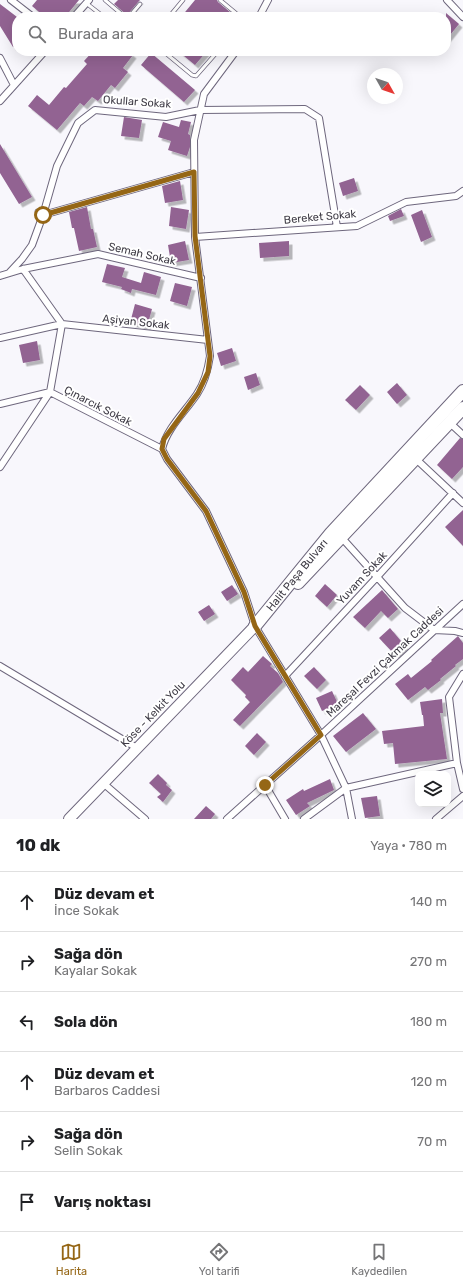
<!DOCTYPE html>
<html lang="tr">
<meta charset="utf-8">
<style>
body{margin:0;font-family:Rubik,sans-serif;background:#f2f2f2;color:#202124}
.controls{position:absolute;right:12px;bottom:12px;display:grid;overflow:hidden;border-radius:8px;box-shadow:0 4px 16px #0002}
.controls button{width:36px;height:36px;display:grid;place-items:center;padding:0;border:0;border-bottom:1px solid #e0e0e0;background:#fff;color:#202124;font:20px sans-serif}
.compass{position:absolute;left:367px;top:68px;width:36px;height:36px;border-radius:50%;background:#fff;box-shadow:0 4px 16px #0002;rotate:130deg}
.stop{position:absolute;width:12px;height:12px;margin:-9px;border:3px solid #956615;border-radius:50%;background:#fff}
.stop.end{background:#956615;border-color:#fff;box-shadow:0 1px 4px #0008}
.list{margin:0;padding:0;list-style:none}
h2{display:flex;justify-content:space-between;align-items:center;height:52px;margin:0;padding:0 16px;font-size:17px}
h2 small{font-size:13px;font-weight:400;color:#757577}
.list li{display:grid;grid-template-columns:26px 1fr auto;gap:12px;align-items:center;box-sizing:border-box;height:60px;padding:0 16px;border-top:1px solid #e0e0e0}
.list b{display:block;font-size:15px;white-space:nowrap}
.list p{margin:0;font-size:13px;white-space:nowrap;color:#757577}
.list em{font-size:13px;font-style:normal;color:#757577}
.icon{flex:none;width:22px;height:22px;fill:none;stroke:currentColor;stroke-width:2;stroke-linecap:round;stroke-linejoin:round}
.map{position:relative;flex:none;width:463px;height:819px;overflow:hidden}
.search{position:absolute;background:#fff;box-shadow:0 4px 16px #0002;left:12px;right:12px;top:12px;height:44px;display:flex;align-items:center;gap:10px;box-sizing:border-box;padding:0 14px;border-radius:16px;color:#757577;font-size:15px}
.sheet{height:412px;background:#fff}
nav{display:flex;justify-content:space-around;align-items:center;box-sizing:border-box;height:56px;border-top:1px solid #e0e0e0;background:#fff;font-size:11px;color:#757577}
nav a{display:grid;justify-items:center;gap:2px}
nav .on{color:#956615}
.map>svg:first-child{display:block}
.building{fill:#926392;filter:url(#shadow)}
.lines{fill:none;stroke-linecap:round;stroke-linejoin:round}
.lane-casing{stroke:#6e677d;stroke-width:4.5}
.street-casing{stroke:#6e677d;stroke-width:8}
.primary-casing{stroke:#6e677d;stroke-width:12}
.highway-casing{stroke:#6e677d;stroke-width:14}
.lane{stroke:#fff;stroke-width:3}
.street{stroke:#fff;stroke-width:6}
.primary{stroke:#fff;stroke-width:10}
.highway{stroke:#fff;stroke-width:12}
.route{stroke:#956615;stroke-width:5}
.labels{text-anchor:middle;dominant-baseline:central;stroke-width:4;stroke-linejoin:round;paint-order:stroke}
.street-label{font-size:11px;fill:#3e3b45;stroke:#fff}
</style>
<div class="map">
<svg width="463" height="819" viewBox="0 0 463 819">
<defs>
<filter id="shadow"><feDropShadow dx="3.5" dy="3.5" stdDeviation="0" flood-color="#0004"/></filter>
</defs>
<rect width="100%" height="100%" fill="#f8f7fc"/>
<!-- building -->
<path class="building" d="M37,0H79L65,17H45L32,6Z
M118,0H140L127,15L114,4Z
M195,0H217L218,2L236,17H181Z
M0,4L17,17V43L13,47L0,26Z
M446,13L459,24L446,40Z
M93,51H128L133,55L123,68L128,72L115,88L111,85L98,101L92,97L84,106L80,103L57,130L28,106L37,95L49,105L64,87L66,88L87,64L84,61Z
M178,51H207L195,65Z
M151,53L195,90L184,102L141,65Z
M124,117L142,120L139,138L121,136Z
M181,120L191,122L188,134L190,135V147L187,156L168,150L171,141L158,137L163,122L179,127Z
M0,144L32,197L19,204L0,173Z
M354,178L358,191L343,196L339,183Z
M180,181L183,200L165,203L162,186Z
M87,207L91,229H93L97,247L79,251L74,228H72L69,212Z
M171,207L189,210L186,229L169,226Z
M401,209L404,216L390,221L388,216Z
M422,210L432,237L421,242L411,215Z
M185,241L189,260L171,263L168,245Z
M289,241V256L260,258L259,243Z
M107,264L125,268L122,277L141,283L144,272L161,277L156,295L132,289L131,293L121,289L122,287L102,282Z
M175,283L192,287L187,306L170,301Z
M135,304L152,309L147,327L130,323Z
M37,341L40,360L23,363L19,345Z
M232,348L236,361L221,366L217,353Z
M256,373L260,385L248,390L244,377Z
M397,383L407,395L397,404L387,392Z
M360,385L370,395L356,410L345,400Z
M460,438L463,439V467L452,479L437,465Z
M463,510V546L445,527Z
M325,584L337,595L327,607L315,596Z
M232,585L238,594L227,601L221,592Z
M382,590L398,609L388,618L381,611L365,628L353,617Z
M209,605L215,614L204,621L198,612Z
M390,628L406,647L396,656L379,638Z
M458,636L463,643V659L455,665L456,666L440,679L441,680L428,690L425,687L408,700L395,684L408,674L411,678L432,661L431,660Z
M263,656L272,664L270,666L278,673L283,682L240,726L233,720L250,702L245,697L246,695L231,680L243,667L248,672Z
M314,667L326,680L317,689L304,676Z
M332,691L338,704L322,711L316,698Z
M442,699L443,713H440L447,759L395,764L393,743L384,744L382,731L424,726L423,715H422L420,702Z
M363,713L376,729L346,752L333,736Z
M257,733L266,742L254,755L245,746Z
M158,774L167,783L166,785L172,790L163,802L157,797L161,794L149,783Z
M330,779L334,790L307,803L310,806L296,815L286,800L303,789L304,791Z
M377,796L380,816L365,818L361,798Z
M206,806L215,814L211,819H194Z"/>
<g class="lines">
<!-- lane casing -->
<g class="lane-casing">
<path id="lane" d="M105,0L125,17
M220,0L238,15
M86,3L104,17
M129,17L140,4
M169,17L183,0
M163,51L192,75L196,76L218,51
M37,211L43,215"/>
</g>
<!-- street casing -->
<g class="street-casing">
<path id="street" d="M11,0L33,17
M447,0L463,17
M74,17L89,0
M259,17L268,0
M0,58L14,85
M0,101L45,51
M43,215L194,172
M195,237L357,226L406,202L456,196L463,191
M9,273L22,259L32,245L43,215L57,166L78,123L95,110L166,117L200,110L305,109L319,118L337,227
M0,276L23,269L98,254L201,278
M0,338L62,324L208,340
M0,404L50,392L162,449
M450,423L463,435
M162,449C167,428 185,412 197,394C205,382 208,370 210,356L195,237L194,140L204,94L236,51
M162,449L167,459L206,511L244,592L255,626L321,735L346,788L352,819
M416,459L463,503
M0,467L50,392L62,324L23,269
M342,538L405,608L434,630L455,631L463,633
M0,666L137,748
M463,674L449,697L457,763L463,789
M285,676L377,577L453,493
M103,783L145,819
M265,785L285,819
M227,819L321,735L463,604
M304,819L346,788L457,763
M436,819L463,796"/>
</g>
<!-- primary casing -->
<g class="primary-casing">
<path id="primary" d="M69,819L255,626"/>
</g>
<!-- highway casing -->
<g class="highway-casing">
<g id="highway">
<path d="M298,583L463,408"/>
<path id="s1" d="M255,626L331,533L463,391"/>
</g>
</g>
<!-- lane -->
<use href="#lane" class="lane"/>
<!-- street -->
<use href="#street" class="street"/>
<!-- primary -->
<use href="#primary" class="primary"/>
<!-- highway -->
<use href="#highway" class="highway"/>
</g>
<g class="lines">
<!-- route -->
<path class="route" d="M43,215L194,172L195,236L210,356L208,372L198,393L164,439L162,449L167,459L206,511L244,592L255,626L321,735L265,785"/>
</g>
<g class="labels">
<!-- street labels -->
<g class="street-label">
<text transform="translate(137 102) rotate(4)">Okullar Sokak</text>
<text transform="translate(320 217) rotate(-5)">Bereket Sokak</text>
<text transform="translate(142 254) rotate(13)">Semah Sokak</text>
<text transform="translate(136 322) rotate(6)">Aşiyan Sokak</text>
<text transform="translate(98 406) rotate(27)">Çınarcık Sokak</text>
<text stroke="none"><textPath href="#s1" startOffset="66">Halit Paşa Bulvarı</textPath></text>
<text transform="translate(362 578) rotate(-47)">Yuvam Sokak</text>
<text transform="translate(385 662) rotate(-43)">Mareşal Fevzi Çakmak Caddesi</text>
<text transform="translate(153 714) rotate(-46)">Köse - Kelkit Yolu</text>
</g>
</g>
</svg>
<div class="controls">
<button><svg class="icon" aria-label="layers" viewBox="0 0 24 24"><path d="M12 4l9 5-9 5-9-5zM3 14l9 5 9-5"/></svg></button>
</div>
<svg class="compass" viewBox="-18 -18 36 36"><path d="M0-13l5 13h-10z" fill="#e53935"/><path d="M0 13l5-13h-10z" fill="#757577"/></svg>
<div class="stop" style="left:43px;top:215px"></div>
<div class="stop end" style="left:265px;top:785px"></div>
<div class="search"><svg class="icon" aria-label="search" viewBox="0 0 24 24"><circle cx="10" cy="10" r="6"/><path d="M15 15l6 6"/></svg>Burada ara</div>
</div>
<section class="sheet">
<h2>10 dk<small>Yaya · 780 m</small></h2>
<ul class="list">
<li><svg class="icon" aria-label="ahead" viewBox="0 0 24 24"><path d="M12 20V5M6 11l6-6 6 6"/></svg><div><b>Düz devam et</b><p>İnce Sokak</p></div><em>140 m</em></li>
<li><svg class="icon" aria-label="right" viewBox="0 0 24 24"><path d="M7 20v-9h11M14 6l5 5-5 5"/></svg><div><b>Sağa dön</b><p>Kayalar Sokak</p></div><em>270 m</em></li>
<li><svg class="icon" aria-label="left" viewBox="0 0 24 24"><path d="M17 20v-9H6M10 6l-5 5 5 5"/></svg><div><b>Sola dön</b></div><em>180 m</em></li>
<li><svg class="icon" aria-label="ahead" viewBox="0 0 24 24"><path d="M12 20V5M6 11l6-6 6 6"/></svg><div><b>Düz devam et</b><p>Barbaros Caddesi</p></div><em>120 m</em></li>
<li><svg class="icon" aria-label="right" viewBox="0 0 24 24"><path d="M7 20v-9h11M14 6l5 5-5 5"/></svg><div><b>Sağa dön</b><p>Selin Sokak</p></div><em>70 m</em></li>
<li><svg class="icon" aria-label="arrive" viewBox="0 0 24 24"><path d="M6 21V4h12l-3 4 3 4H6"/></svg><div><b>Varış noktası</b></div></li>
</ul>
</section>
<nav>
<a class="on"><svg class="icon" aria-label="map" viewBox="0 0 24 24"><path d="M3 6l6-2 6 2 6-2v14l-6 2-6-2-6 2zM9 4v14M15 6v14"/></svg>Harita</a>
<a><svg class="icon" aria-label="directions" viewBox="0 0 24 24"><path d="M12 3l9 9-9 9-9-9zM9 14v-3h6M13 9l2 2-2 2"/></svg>Yol tarifi</a>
<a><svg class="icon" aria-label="saved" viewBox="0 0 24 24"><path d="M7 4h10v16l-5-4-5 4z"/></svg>Kaydedilen</a>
</nav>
